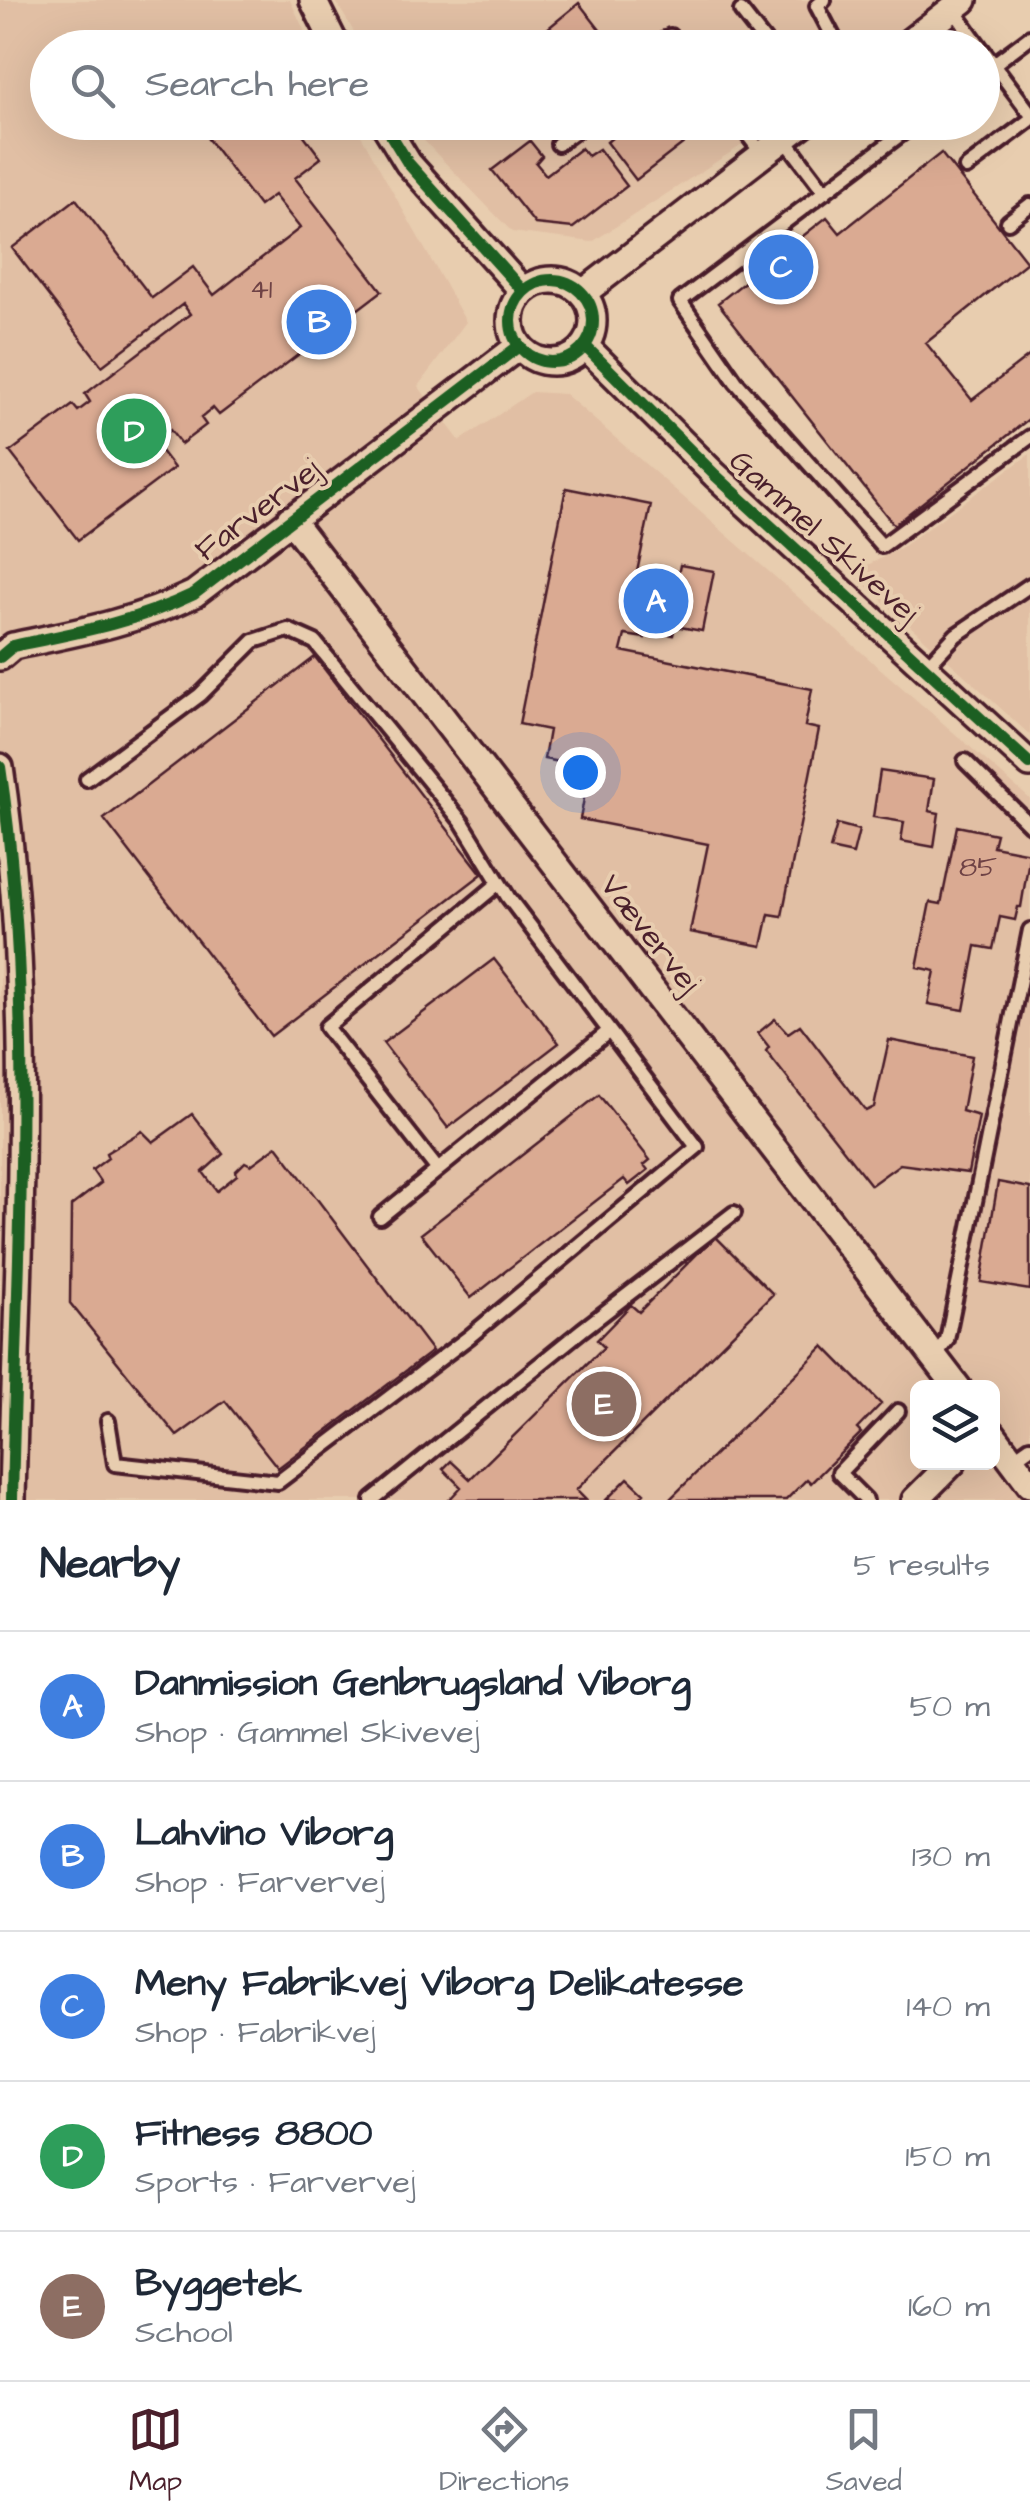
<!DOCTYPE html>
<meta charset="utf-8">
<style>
body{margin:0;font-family:"Architects Daughter",sans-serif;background:#f6f6f7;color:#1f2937}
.controls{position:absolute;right:30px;bottom:30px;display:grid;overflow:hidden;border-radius:15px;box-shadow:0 10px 40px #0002}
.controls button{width:90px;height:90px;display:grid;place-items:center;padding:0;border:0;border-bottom:2px solid #e0e1e3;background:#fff;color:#1f2937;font:50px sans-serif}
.you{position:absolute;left:580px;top:772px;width:35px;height:35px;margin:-25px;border:8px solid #fff;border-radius:50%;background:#1a73e8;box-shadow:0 0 0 15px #1a73e833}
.badge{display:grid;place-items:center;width:65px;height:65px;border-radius:50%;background:#4a1f2b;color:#fff;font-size:32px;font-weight:700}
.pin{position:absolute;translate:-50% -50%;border:5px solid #fff;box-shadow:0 2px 10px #0006}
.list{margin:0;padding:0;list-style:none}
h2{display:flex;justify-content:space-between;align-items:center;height:130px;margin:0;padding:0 40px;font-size:42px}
h2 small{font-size:32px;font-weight:400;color:#747a83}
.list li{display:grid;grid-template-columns:65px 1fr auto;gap:30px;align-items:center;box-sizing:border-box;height:150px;padding:0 40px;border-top:2px solid #e0e1e3}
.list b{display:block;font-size:38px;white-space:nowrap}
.list p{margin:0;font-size:32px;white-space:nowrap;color:#747a83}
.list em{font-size:32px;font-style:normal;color:#747a83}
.icon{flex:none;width:55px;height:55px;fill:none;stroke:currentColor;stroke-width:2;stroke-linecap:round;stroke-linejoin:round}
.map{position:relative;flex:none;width:1030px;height:1500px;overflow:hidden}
.search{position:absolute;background:#fff;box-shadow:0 10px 40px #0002;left:30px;right:30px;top:30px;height:110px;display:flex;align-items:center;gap:25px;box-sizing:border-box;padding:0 35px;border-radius:55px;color:#747a83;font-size:38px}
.sheet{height:880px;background:#fff}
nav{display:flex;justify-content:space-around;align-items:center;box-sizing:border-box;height:140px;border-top:2px solid #e0e1e3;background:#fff;font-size:28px;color:#747a83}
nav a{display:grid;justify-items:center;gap:5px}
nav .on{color:#4a1f2b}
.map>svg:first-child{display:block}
.built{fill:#e1bfa4;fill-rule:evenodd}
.building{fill:#daaa92;stroke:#4a1f2b;stroke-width:2.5}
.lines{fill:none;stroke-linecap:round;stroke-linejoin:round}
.service-casing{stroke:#4a1f2b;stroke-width:20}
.minor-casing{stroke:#4a1f2b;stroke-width:32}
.service{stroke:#e8cdaf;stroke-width:12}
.minor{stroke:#e8cdaf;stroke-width:25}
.cycleway-casing{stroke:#e8cdaf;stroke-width:19}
.cycleway{stroke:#1b5e20;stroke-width:12}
.labels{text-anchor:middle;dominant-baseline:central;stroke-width:8;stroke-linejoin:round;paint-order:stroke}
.number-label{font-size:28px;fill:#6e4245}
.street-label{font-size:32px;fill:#4a1f2b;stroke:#e8cdaf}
</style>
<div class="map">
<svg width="1030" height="1500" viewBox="0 0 1030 1500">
<rect width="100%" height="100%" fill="#e8cdaf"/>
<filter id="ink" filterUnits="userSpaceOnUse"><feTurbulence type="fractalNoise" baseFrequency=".01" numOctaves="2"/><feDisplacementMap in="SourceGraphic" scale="20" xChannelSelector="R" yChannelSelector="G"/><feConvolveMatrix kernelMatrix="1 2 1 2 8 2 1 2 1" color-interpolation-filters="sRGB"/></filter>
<g filter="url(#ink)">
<!-- built -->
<path class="built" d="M0,0H290L312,47L48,48V122L354,123L466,322L418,386L460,441L532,392L565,394L1030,799V1500H0ZM918,1388H992V1462H918Z
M335,0H966L892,48L363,47Z
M407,123H776L592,242L512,232Z
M1030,454V735L852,573L899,549Z"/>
<!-- building -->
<path class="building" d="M579,3L614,48H551L541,34Z
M195,122H294L321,158L295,178L382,291L219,415L213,408L201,418L206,425L181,444L170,430L154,442L174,468L78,540L10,452L73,405L78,411L90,402L85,394L190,314L183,304L102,366L12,248L76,199L152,298L193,267L214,295L300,228L274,195L259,206Z
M631,122H711L636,180L607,142Z
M530,141L542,156L536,163L546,175L581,148L588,156L599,149L627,186L573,228L535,224L492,170Z
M941,153L1027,262L926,343L972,400L1030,355V418L894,525L718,303L827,217L840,233Z
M566,488L651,505L637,572L677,580L680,565L714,571L702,631L675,626L673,635L658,632L660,622L649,620L645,638L625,635L621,651L812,689L805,726L819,729L782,916L769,914L762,946L690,932L708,844L580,819L590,768L544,759L549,730L519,724Z
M315,657L482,874L271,1036L104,819Z
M880,771L934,779L929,811L939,813L934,847L901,841L904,822L873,817Z
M837,824L859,830L853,854L830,849Z
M957,826L996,834L993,846L1030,853L1021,907H1018L1015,920L1000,917L993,949L976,946L964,1010L928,1004L935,971L917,967L930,902L941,904Z
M494,959L559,1043L448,1128L383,1043Z
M775,1019L788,1033L800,1025L866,1111L874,1107L889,1040L972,1056L962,1111L979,1116L968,1173L900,1164L871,1185L766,1051L769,1047L758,1033Z
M599,1095L650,1160L644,1165L648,1170L629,1185L624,1179L471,1298L421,1234Z
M192,1114L223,1154L203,1172L217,1191L237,1175L236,1171L245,1162L251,1165L277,1146L432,1351L278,1468L225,1401L177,1436L70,1303L71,1206L101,1183L92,1170L108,1158L106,1153L142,1131L153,1142Z
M998,1182L1030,1188V1290L981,1282Z
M715,1236L773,1294L576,1490L586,1500H449L461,1487L443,1469L451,1461L470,1479L604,1347L597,1340L631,1305L639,1312Z
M824,1346L881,1404L857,1429L861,1433L811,1483L807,1479L786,1500H669Z
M628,1478L644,1493L637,1500H606Z"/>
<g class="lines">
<!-- service casing -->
<g class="service-casing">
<path id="service" d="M824,0L817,6L839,48
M950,5L981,48
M741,11L770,48
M654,48L670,36L680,48
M982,49L1030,113
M982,73L1030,37
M738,122L763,155
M917,122L680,301L736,382L882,546L1030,437
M784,138L825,192
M558,144L588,122
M966,168L1030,120
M1008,222L1030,205
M926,667L956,635L1030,585
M965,761L1030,825
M87,779L200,695L254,641L288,630L315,642L462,822L508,897L697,1147L469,1337L278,1482L115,1464L108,1421
M438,1170L326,1027L499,883
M380,1217L609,1031
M934,1357L947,1340L1030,930
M1013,1459L1030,1447
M372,1500L582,1330L734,1213
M866,1500L839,1473L898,1411"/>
</g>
<!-- minor casing -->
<g class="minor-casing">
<path id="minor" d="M313,0L337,48
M902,48L964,0
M383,122L408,163L523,291
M511 321a41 41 0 1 1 82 0a41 41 0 1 1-82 0Z
M583,293L805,122
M585,346L715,475L1030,764
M290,519L958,1388
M0,657L13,646C75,633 136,622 194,594L519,346
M0,767C36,1009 17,1256 12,1500
M992,1433L1030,1484
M915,1500L953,1462"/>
</g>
<!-- service -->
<use href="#service" class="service"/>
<!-- minor -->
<use href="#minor" class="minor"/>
<!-- cycleway casing -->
<g class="cycleway-casing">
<path id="cycleway" d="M383,122L408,163L523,291
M511 321a41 41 0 1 1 82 0a41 41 0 1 1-82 0Z
M585,346L715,475L1030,764
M0,657L13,646C75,633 136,622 194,594L519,346
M0,767C36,1009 17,1256 12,1500"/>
</g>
<!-- cycleway -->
<use href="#cycleway" class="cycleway"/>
</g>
</g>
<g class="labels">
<!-- number labels -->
<g class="number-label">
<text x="261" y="289">41</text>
<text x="978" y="867">85</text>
</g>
<!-- street labels -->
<g class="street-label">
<text transform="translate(258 510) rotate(-37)">Farvervej</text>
<text transform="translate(824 537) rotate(42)">Gammel Skivevej</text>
<text transform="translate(650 934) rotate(52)">Vævervej</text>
</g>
</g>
</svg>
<div class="controls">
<button><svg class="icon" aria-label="layers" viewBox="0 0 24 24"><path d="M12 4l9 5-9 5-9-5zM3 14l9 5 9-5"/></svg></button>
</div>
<div class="you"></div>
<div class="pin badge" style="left:656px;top:601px;background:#3f7fe0">A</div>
<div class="pin badge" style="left:319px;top:322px;background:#3f7fe0">B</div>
<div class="pin badge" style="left:781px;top:267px;background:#3f7fe0">C</div>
<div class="pin badge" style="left:134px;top:431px;background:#2e9e5b">D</div>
<div class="pin badge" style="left:604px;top:1404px;background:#8d6e63">E</div>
<div class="search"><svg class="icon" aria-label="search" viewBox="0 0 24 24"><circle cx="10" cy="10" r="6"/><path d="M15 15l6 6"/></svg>Search here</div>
</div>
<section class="sheet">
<h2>Nearby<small>5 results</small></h2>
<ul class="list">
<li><span class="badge" style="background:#3f7fe0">A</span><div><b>Danmission Genbrugsland Viborg</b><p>Shop · Gammel Skivevej</p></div><em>50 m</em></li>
<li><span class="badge" style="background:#3f7fe0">B</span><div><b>Lahvino Viborg</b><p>Shop · Farvervej</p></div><em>130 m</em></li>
<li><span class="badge" style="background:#3f7fe0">C</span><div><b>Meny Fabrikvej Viborg Delikatesse</b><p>Shop · Fabrikvej</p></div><em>140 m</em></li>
<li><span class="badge" style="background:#2e9e5b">D</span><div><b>Fitness 8800</b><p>Sports · Farvervej</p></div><em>150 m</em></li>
<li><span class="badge" style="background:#8d6e63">E</span><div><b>Byggetek</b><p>School</p></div><em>160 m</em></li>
</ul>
</section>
<nav>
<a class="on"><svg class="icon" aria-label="map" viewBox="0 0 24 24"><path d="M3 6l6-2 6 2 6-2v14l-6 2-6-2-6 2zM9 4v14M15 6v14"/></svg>Map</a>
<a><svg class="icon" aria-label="directions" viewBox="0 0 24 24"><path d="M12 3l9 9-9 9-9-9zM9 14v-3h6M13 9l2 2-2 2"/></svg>Directions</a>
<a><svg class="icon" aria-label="saved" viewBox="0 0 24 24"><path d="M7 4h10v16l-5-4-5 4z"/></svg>Saved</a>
</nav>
